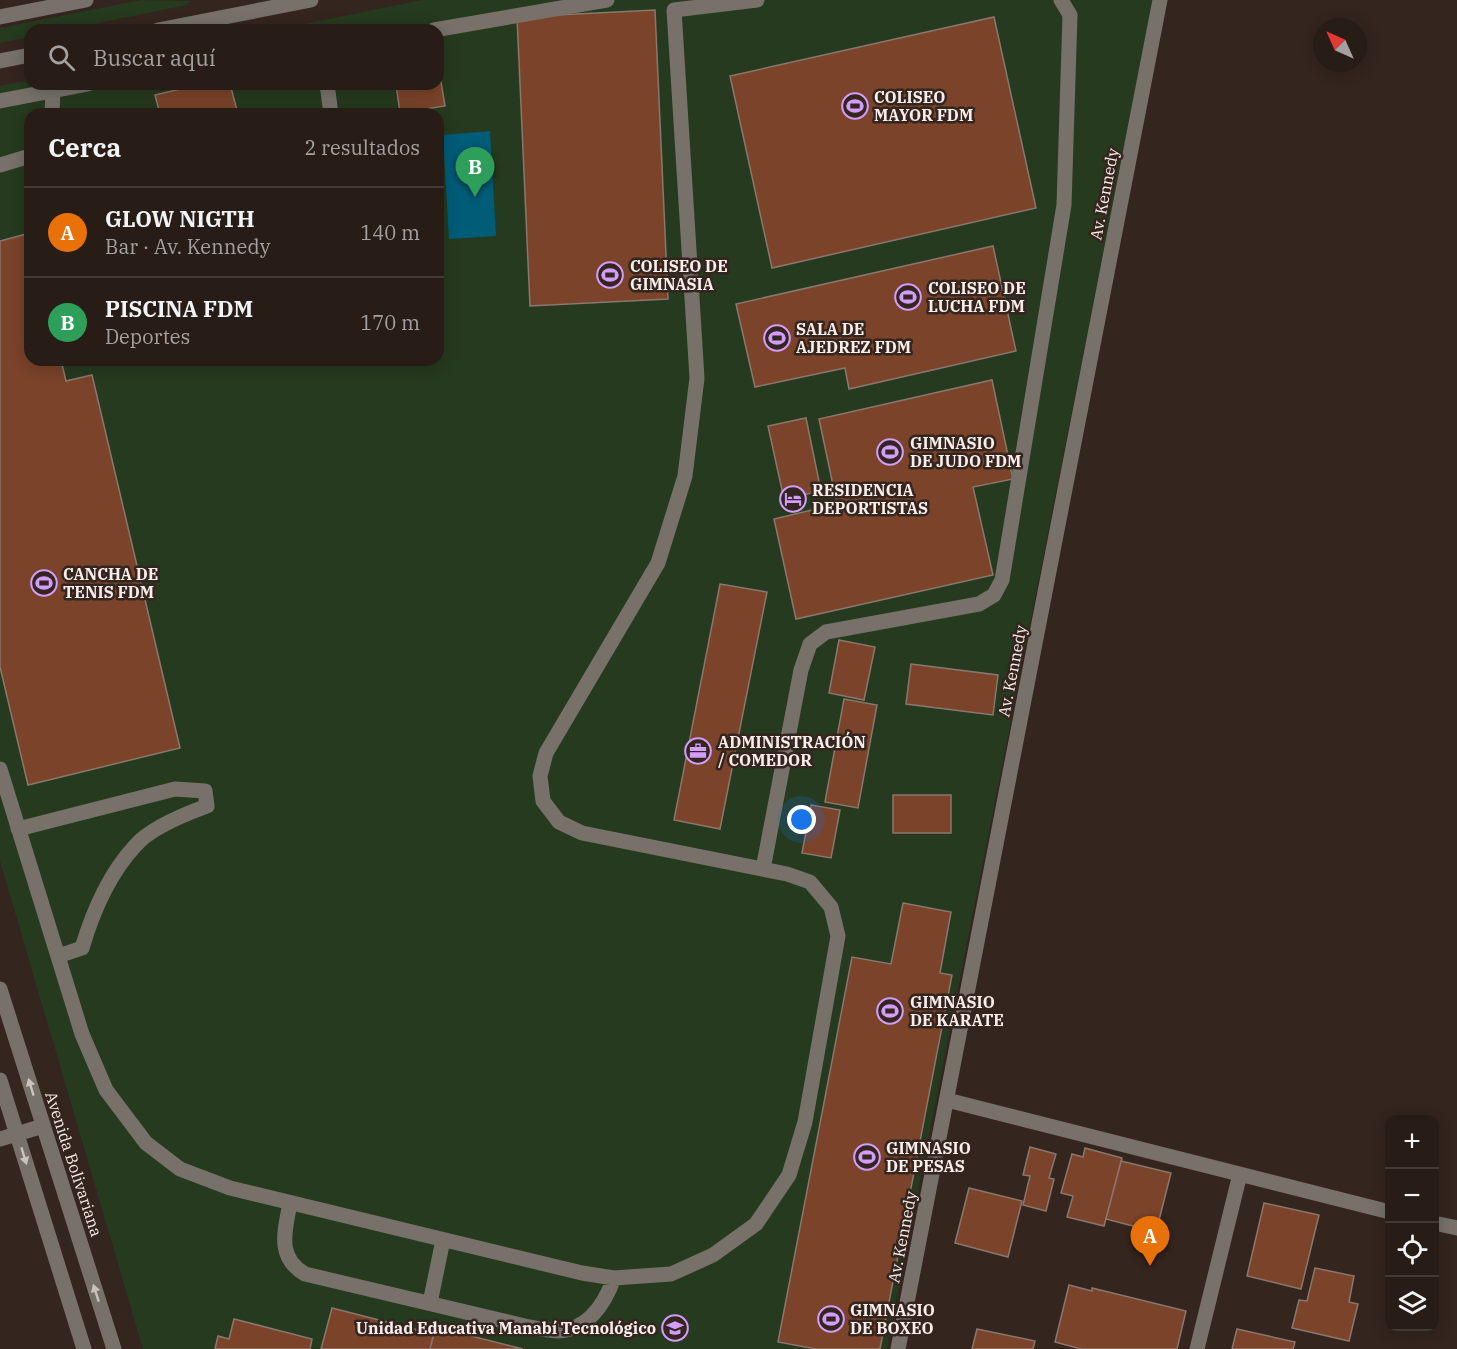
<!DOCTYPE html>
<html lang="es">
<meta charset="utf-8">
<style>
body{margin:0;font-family:"IBM Plex Serif",serif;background:#2f251f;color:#f1f3f6}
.controls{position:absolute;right:18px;bottom:18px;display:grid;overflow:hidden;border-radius:12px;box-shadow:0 3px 15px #0003}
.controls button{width:54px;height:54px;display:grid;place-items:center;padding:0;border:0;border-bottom:2px solid #433a35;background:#271c16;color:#f1f3f6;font:30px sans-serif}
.compass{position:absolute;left:1313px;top:18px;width:54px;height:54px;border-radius:50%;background:#271c16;box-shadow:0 3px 15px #0003;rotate:315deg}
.you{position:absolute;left:802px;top:820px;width:21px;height:21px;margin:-15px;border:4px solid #fff;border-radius:50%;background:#1a73e8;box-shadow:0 0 0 9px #1a73e833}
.badge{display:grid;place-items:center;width:39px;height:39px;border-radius:50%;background:#b45309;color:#fff;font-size:20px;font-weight:700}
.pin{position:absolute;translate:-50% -50px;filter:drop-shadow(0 2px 3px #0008)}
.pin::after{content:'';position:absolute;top:32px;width:21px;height:18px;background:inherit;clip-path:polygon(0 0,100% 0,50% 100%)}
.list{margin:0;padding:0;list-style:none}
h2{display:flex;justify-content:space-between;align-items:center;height:78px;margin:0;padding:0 24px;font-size:26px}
h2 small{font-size:20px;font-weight:400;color:#a4a1a1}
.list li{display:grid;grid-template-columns:39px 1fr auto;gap:18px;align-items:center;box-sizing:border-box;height:90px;padding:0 24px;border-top:2px solid #433a35}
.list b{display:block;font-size:22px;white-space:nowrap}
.list p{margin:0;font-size:20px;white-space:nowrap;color:#a4a1a1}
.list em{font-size:20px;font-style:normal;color:#a4a1a1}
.icon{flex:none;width:33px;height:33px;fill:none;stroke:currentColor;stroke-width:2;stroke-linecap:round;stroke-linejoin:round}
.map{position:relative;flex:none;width:1457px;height:1349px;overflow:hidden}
.search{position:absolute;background:#271c16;box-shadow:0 3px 15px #0003;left:24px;top:24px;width:420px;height:66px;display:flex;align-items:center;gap:15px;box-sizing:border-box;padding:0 21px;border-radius:18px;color:#a4a1a1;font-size:22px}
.panel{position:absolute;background:#271c16;box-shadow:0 3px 15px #0003;left:24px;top:108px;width:420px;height:258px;border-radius:18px}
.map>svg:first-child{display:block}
.green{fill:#263a1f;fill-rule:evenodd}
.water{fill:#005c77}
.building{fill:#7a432a;stroke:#8a776e;stroke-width:1.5}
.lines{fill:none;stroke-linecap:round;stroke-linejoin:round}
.minor{stroke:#77716a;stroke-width:15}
.oneway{fill:#ccc2bd}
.labels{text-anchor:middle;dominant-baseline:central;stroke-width:5;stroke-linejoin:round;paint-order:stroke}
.poi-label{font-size:16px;font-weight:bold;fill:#f9eee9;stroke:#34251e;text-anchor:start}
.street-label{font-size:16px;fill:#f9eee9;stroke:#34251e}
</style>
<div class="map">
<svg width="1457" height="1349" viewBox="0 0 1457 1349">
<rect width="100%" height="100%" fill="#34251e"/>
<!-- green -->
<path class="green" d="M141,0L190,1L187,5L64,30H30V37L0,43V28Z
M422,0H1153L887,1349H143L0,861V86L30,80V84H438V30H275ZM30,114H438V360H30Z"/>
<!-- water -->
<path class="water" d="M490,131L496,236L449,239L443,135Z"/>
<!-- building -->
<path class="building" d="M655,10L668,299L530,306L517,17Z
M994,17L1036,208L772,268L730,76Z
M438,64L445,106L400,113L396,84H438Z
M201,84H230L238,114H160L155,95Z
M30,233V360H61L66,381L92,375L180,748L28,785L0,667V241Z
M993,246L1016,351L849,389L845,368L755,387L736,304Z
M992,380L1013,479L973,487L993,575L796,619L774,519L837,504L819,419Z
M806,418L821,491L784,499L768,426Z
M720,584L767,592L720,829L674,820Z
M839,640L875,647L864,700L829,693Z
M911,664L998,675L993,715L906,704Z
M844,699L877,705L858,808L825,802Z
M893,795H951V833H893Z
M811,805L840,810L831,858L802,853Z
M903,903L951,912L940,973L952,975L880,1349H816L778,1342L852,957L891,964Z
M1030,1147L1056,1154L1049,1178L1054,1179L1046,1211L1023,1205L1030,1176L1023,1175Z
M1085,1148L1122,1158L1104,1226L1067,1217L1073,1196L1061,1193L1072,1154L1083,1157Z
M1121,1161L1171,1173L1156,1232L1106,1219Z
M969,1188L1022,1201L1008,1257L955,1243Z
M1264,1203L1319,1215L1301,1289L1247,1276Z
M1315,1268L1354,1276L1349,1302L1358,1304L1349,1341L1292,1328L1299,1300L1307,1301Z
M1069,1285L1092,1291V1288L1186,1311L1177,1349H1081L1055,1342Z
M332,1308L434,1334L430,1349H321Z
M234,1319L312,1339L310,1349H215L218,1336L229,1339Z
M435,1327L523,1349H430Z
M977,1329L1035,1341L1033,1349H972Z
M1237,1329L1295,1342L1293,1349H1232Z"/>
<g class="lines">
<!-- minor -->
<path class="minor" d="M0,17L86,0
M158,30L311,0
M434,30L607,0
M0,61L30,55
M327,84L331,114
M0,101L88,84
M52,114L53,89
M0,165L30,156
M0,769L82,1034L106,1090L146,1143L180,1169L230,1188L582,1273L614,1278L671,1274L713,1255L756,1224L789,1175L805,1122L838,936L831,907L810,882L787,874L582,833L559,822L543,801L540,776L546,753L658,563L685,476L697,378L674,10L757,0
M18,829L175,789L205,791L207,806C185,814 150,828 135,846C109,874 93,911 82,948L58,956
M763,869L801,670L810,644L826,632L979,604L994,595L1002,580L1064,205L1070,15L1061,0
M0,989L114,1349
M0,1080L84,1349
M947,1100L1390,1212
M0,1139L43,1126
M290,1203C285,1231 276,1257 305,1274L529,1327C538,1328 548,1331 558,1331C588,1330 605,1303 614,1278
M1434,1223L1457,1228
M430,1303L443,1240
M898,1349L1160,0
M1197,1349L1240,1174"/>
</g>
<!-- one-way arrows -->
<defs><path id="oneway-solid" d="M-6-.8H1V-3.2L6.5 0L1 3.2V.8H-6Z" transform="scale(1.5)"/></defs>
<g class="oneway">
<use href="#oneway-solid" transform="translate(31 1087) rotate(-107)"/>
<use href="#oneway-solid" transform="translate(24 1156) rotate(73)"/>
<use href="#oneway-solid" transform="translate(96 1293) rotate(-108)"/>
</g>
<!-- icons -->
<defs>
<g id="stadium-ring" transform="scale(1.35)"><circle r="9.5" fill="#34251e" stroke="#d29dfd" stroke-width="1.5"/><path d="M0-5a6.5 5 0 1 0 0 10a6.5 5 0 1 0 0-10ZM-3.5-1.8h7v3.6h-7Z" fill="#d29dfd"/></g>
<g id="hotel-ring" transform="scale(1.35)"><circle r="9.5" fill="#34251e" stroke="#d29dfd" stroke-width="1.5"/><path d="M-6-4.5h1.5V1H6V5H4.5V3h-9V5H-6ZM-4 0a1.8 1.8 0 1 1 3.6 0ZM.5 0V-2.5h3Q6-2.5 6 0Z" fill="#d29dfd"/></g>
<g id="office-ring" transform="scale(1.35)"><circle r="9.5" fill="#34251e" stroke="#d29dfd" stroke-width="1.5"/><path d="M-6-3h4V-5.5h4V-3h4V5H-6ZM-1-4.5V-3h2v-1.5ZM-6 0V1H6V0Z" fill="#d29dfd"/></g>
<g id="school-ring" transform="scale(1.35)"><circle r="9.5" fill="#34251e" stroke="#d29dfd" stroke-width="1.5"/><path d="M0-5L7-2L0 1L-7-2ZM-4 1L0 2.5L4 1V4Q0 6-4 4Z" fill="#d29dfd"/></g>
</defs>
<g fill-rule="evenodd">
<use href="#stadium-ring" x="855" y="106"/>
<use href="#stadium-ring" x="610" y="275"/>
<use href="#stadium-ring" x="908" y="297"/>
<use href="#stadium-ring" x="777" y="338"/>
<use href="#stadium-ring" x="890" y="452"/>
<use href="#hotel-ring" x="793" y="499"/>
<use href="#stadium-ring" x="44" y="583"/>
<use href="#office-ring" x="698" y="751"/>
<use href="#stadium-ring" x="890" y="1011"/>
<use href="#stadium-ring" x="867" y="1157"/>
<use href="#stadium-ring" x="831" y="1319"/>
<use href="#school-ring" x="675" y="1328"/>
</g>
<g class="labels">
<!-- poi labels -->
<g class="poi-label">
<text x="874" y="97">COLISEO<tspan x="874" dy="18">MAYOR FDM</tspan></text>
<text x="630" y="266">COLISEO DE<tspan x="630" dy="18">GIMNASIA</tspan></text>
<text x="928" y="288">COLISEO DE<tspan x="928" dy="18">LUCHA FDM</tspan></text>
<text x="796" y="329">SALA DE<tspan x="796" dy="18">AJEDREZ FDM</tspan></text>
<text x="910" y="443">GIMNASIO<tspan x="910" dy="18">DE JUDO FDM</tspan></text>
<text x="812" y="490">RESIDENCIA<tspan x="812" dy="18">DEPORTISTAS</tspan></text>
<text x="63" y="574">CANCHA DE<tspan x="63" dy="18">TENIS FDM</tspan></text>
<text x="718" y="742">ADMINISTRACIÓN<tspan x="718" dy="18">/ COMEDOR</tspan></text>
<text x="910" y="1002">GIMNASIO<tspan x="910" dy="18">DE KARATE</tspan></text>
<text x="886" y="1148">GIMNASIO<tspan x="886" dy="18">DE PESAS</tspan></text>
<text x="850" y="1310">GIMNASIO<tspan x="850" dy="18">DE BOXEO</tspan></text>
<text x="656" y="1328" text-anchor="end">Unidad Educativa Manabí Tecnológico</text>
</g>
<!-- street labels -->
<g class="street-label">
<text transform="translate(1104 194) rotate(-79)">Av. Kennedy</text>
<text transform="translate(1012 671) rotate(-79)">Av. Kennedy</text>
<text transform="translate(74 1164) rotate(72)">Avenida Bolivariana</text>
<text transform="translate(902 1237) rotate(-79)">Av. Kennedy</text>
</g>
</g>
</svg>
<div class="controls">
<button>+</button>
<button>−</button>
<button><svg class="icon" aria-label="locate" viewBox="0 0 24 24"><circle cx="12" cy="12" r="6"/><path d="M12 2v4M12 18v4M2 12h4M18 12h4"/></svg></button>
<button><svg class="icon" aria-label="layers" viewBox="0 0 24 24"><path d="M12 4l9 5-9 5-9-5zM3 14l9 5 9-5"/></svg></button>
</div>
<svg class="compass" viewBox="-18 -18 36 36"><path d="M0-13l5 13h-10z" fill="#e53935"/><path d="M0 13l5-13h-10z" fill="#a4a1a1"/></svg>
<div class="you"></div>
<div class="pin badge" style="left:1150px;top:1266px;background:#e8710a">A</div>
<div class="pin badge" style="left:475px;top:197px;background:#2e9e5b">B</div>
<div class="search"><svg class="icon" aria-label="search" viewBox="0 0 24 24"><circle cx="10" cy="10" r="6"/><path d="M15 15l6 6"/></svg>Buscar aquí</div>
<section class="panel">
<h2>Cerca<small>2 resultados</small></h2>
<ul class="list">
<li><span class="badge" style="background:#e8710a">A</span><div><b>GLOW NIGTH</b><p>Bar · Av. Kennedy</p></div><em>140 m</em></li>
<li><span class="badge" style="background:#2e9e5b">B</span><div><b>PISCINA FDM</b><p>Deportes</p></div><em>170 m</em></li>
</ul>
</section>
</div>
